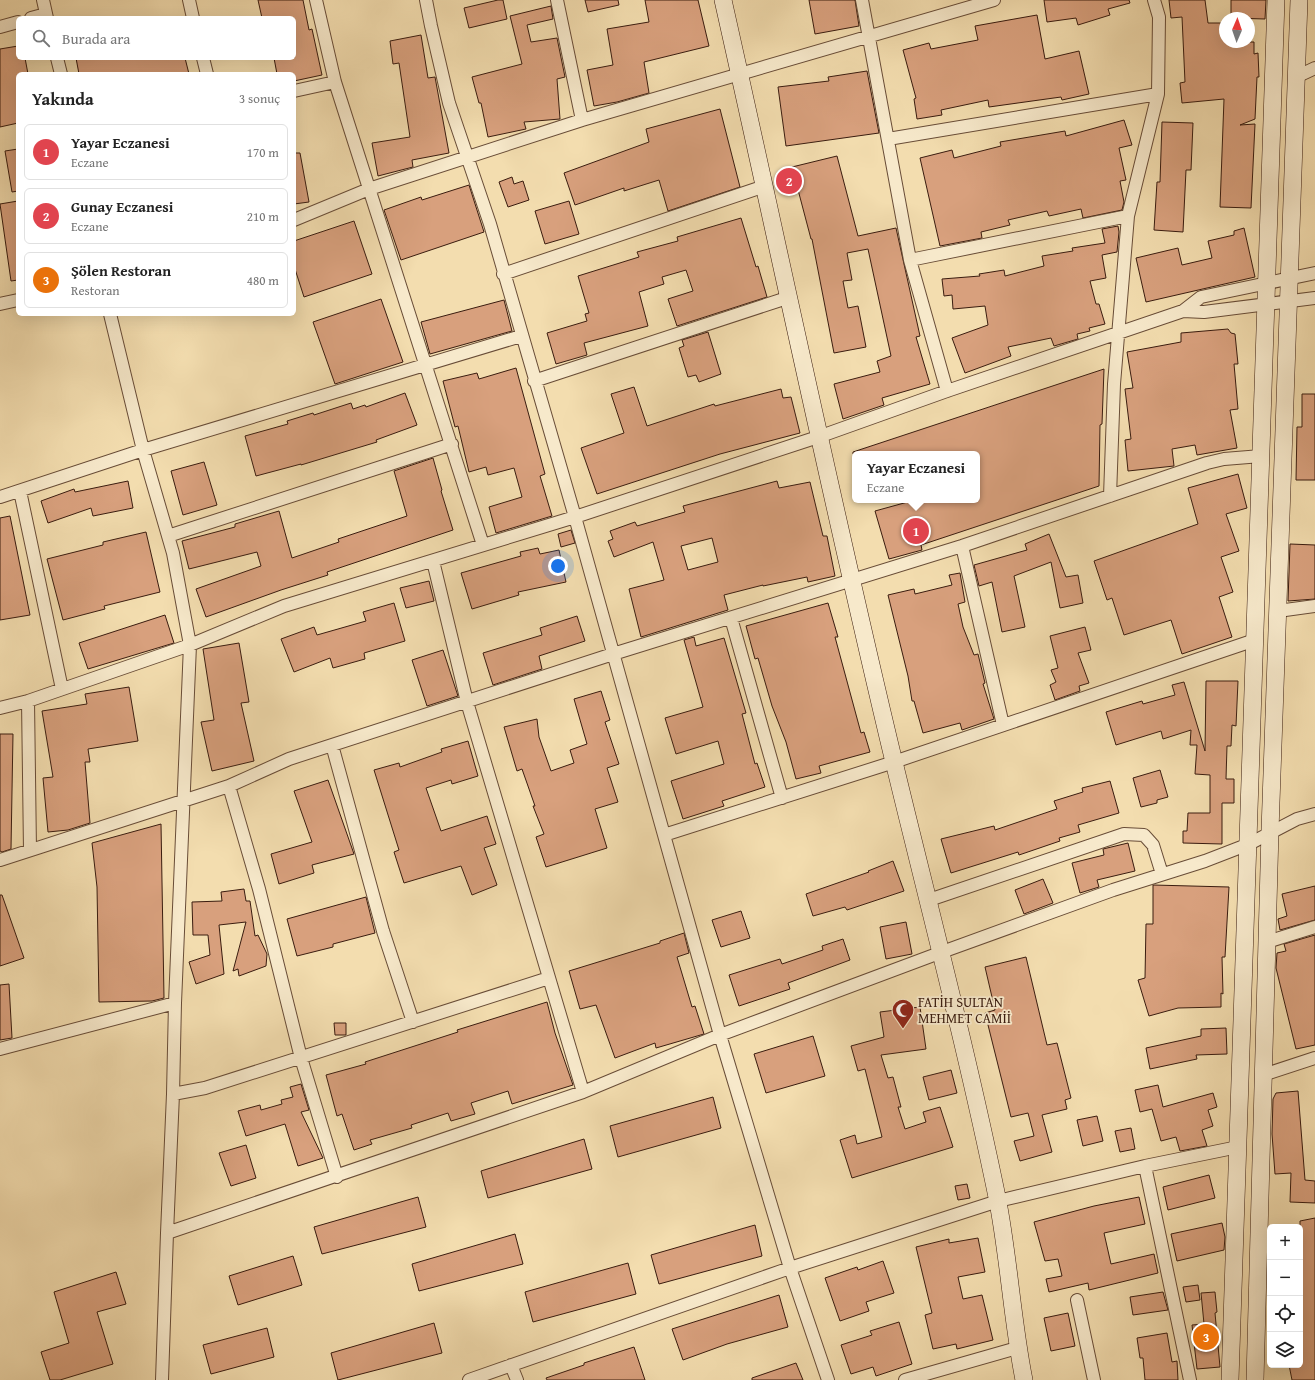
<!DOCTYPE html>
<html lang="tr">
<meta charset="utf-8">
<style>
body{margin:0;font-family:"Gentium Book Plus",serif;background:#f2f2f2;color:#222}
.controls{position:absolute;right:12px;bottom:12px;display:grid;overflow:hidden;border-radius:6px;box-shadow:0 4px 16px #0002}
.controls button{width:36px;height:36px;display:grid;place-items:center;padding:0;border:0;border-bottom:1px solid #e0e0e0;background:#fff;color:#222;font:20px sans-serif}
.compass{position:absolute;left:1219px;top:12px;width:36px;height:36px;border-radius:50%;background:#fff;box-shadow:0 4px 16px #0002;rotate:2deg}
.you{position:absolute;left:558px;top:566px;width:14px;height:14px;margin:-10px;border:3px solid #fff;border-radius:50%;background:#1a73e8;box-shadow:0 0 0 6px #1a73e833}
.badge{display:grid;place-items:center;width:26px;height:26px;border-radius:50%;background:#8f2418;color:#fff;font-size:13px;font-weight:700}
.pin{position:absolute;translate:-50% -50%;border:2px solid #fff;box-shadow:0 1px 4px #0006}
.popup{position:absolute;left:852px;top:451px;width:128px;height:52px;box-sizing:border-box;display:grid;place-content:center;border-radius:6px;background:#fff;filter:drop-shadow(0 1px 3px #0005);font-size:13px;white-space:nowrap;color:#767676}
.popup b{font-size:15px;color:#222}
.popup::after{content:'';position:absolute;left:50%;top:100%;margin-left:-8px;border:8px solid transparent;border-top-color:#fff}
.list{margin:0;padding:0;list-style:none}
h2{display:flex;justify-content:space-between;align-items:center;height:52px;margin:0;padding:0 16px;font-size:17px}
h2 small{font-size:13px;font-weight:400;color:#767676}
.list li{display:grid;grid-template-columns:26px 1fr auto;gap:12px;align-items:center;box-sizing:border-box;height:56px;margin:0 8px 8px;padding:0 8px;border:1px solid #e0e0e0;border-radius:6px}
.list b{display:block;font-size:15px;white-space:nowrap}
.list p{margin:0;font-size:13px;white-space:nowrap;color:#767676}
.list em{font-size:13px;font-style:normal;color:#767676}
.icon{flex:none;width:22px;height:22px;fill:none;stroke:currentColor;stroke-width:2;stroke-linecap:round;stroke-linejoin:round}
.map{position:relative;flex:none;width:1315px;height:1380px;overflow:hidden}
.search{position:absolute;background:#fff;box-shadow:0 4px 16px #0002;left:16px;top:16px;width:280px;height:44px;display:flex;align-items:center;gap:10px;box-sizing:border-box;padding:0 14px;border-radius:6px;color:#767676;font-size:15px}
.panel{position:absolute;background:#fff;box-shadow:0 4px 16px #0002;left:16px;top:72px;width:280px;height:244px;border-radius:6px}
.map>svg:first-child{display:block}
.building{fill:#d8a07d;stroke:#3a1c0f;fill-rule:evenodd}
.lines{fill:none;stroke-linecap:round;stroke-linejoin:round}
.street-casing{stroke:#684c37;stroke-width:14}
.secondary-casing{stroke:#3a1c0f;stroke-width:18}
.street{stroke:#f7e9cb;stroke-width:12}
.secondary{stroke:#f7e9cb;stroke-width:17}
.labels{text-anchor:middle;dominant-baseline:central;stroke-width:3.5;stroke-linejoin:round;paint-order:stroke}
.poi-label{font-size:14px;fill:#3a1c0f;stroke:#f7e9cb;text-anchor:start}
</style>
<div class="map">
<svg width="1315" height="1380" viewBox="0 0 1315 1380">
<rect width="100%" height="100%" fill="#f3ddaf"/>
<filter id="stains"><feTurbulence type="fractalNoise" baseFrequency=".005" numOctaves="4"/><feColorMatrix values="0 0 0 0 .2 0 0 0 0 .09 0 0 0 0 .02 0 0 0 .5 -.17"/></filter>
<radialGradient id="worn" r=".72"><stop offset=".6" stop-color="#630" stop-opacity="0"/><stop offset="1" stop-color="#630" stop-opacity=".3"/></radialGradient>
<!-- building -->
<path class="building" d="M258,0H303L309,30L312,29L322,75L294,81V74H277L274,58H294V18H262Z
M498,0H503L507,19L469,28L464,8Z
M585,0H618L619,5L588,12Z
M645,0H698L709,46L644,62L649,93L617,102L594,106L587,70L613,65L607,29L649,22Z
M809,0H855L859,26L815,34Z
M1044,0H1129L1130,3L1108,9L1110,15L1078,25L1076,18L1047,22Z
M1169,0H1205L1208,23H1225V42H1254V54L1258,53L1259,77H1257L1255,119L1240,125L1255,124L1251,208L1220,207L1224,99L1182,103L1180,83L1185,82L1182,17L1171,18Z
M1231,0H1266L1265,19L1231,18Z
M551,6L553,19L527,25L531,42L557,38L565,77L557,79L560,119L524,122L526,129L488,137L481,103H479L472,77L522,64L510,16Z
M1037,15L1045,59L1079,51L1089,94L1062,100L1061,97L989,107L988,100L941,110L942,115L917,119L914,99L916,98L903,50L929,43L931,49L978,40L975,26Z
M421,35L428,78L435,77L449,153L412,160L413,167L378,176L372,143L410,137L399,63L393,64L390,41Z
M18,46V58H25L28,74H18V123L0,127V49Z
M76,58H185L189,74H79Z
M867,71L879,133L786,146L778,87L829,81L828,77Z
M720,109L740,187L668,211L659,180L624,191V188L575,205L564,173L649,142L646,129Z
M1124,120L1132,145L1119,148L1126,180L1120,181L1124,202L1122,210L1083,218L1081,209L1049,216L1047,211L1008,220L1010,225L981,232L982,238L940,246L920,158L952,150L954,158L1001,146L1000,142L1065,131L1066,136Z
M1162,122L1193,123L1191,170H1186L1183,232L1154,230L1157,182H1160Z
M18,149V191L12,192L5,151Z
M294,153H300L309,202L294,204Z
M837,156L858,236L896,228L920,336L916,337L930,384L882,398L884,405L843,419L834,384L880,372L877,361L891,356L868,249L847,253L852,280L843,281L848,308L858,306L866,347L834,353L812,239H811L792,167Z
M512,177L514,184L523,181L529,200L508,207L499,182Z
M469,185L484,232L401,260L384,210L421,197L422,200Z
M18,201V280L11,281L0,204Z
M569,201L579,234L545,244L535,211Z
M741,218L756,267L758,266L767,297L677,326L668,299L693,291L686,270L662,277L664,284L639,292L648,326L584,343L587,355L556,364L547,333L587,321L585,314L589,313L578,276L639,257L637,252L678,241L677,237Z
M354,221L372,274L304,297L294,266V241Z
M1118,226L1119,232L1117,252L1102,255L1106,278L1090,281L1096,304H1099L1105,324L1089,328L1090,331L1077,334L1078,339L1054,346L1051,338L1008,347L1011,356L965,373L952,338L988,325L985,306L953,309L952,295L944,296L942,279L980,276L979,274L1004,270L1005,276L1044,266L1042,256L1073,251L1072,248L1105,243L1102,229Z
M1244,228L1255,277L1146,302L1136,258L1178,248L1182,265L1212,258L1208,241L1234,235V231Z
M381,299L403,362L335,384L313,322Z
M504,300L512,331L430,354L421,322Z
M1228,329L1231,333L1235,334L1238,364H1234L1238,409L1230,410L1237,448L1197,455L1195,445L1172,449L1174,466L1128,471L1125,440L1131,439L1125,389L1133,388L1127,352L1181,342V333Z
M708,332L721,374L699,382L696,375L688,377L679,348L684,346L682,340Z
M516,368L545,474L540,476L552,516L496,533L489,507L522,497L514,468L488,475L486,467L469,472L458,426L455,427L443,381L477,373L479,379Z
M1104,369L1102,424L1100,425L1099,486L921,545L922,550L889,559L875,511L915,500H977V454H853V452Z
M634,387L647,426L714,404L715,406L781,389L783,398L791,397L800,433L720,454L597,494L581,448L624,433L611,394Z
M405,393L417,425L376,440L377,442L301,465V464L256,476L245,436L288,424L287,421L313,413L314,415L351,403L353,409L365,405L366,407Z
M1302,394H1315V480H1296L1297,427H1302Z
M433,458L442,490L441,491L453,530L327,572L328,575L281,590L206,617L196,589L261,566L257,552L189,569L182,541L235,527V524L279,511L292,558L339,542L338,539L407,516L394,471Z
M204,462L217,505L183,515L171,471Z
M1238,474L1247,508L1226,514L1239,551L1221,557L1233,592L1219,597L1232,637L1182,654L1171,620L1124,635L1112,598L1107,600L1094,561L1198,524L1188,488Z
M128,481L133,508L93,516L91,508L48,523L41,501L74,489L75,492Z
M777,481L779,488L810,482L823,536H827L835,576L808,582L807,577L763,586V585L724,595L728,610L641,637L629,589L664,580L653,542L614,557L608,541L613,539L610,531L635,522L637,526L685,512L683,506ZM712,538L718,562L688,570L681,546Z
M10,516L30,615L0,620V518Z
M571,530L575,543L561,547L558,534Z
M146,532L160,592L104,606L105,609L63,620L47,559L103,545V542Z
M1049,534L1066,577L1078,575L1083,603L1060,608L1051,562L1014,576L1025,627L1002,632L992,582L979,586L974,565L1027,550L1025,544Z
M1290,544L1315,545V599L1288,601Z
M538,548L540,554L559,550L566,582L518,592L519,595L472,609L461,573L521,556L520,552Z
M960,573L965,602L958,604L963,627L974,655L978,654L985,683L983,684L994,719L962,730L960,723L923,733L914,701H912L908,676L888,595L914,589L915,594L952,585L949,575Z
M429,581L434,601L406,608L400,588Z
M394,603L405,641L364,653L365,659L333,668L330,658L294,672L281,639L314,627L317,635L366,621L363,612Z
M828,603L838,637H835L861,733L864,732L870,752L819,766L821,773L796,779L786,742L772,706L758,658L755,659L746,626Z
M165,615L174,643L88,669L79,643Z
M577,616L585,641L539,656L542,669L493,685L483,653L542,635L540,628Z
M1085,627L1091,650L1078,653L1089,683L1079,686L1080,691L1055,700L1050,685L1056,682L1051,670L1058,668L1050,636Z
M694,637L696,646L724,638L746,713L742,714L755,764L757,763L765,787L722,801L724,806L683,819L671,781L724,764L718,741L676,754L665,718L703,707L684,640Z
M239,643L249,702L241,703L254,761L212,771L201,722L214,720L203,649Z
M443,650L458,696L427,706L412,660Z
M1206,681H1238L1236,726L1232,725L1231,746H1227L1226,779H1234V803H1222V844L1183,843V831H1187L1188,813H1210V775L1195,774L1197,745H1190L1191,730L1163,739L1161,731L1116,745L1106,712L1142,701L1143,704L1175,695L1172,685L1184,682L1205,751Z
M129,687L138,741L88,749L90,762H85L90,823L68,830L48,832L43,778L53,777L42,711L87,704L85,694Z
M601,691L610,720L605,722L619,764L607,768L618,802L595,809L607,848L546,867L536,837L544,834L533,806H535L522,769L517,771L504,727L537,719L539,737L551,771L574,763L570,750L587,744L574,699Z
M0,734H13L11,849L2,852L0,851Z
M468,741L478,776L452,784L451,780L426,788L441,831L487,816L496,844L484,848L497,885L472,895L461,866L404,883L394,852L399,850L374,770L399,763L400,767L442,752L441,749Z
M1160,770L1168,797L1157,800V803L1141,807L1133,778Z
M328,780L354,854L312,865L314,873L279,884L271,854L312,842L294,791Z
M1110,781L1119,813L1078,825L1080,832L1059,838L1060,841L1019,855L1018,852L951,873L941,839L994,826L995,830L1057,809L1054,801L1083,792L1082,788Z
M161,824L164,998L152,1001L99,1002L97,887L92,843Z
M1128,843L1135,871L1097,880L1099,887L1080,893L1072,863L1104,855L1103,849Z
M893,861L904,891L847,910L845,907L813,916L806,894L869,872L868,871Z
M1043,879L1053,903L1024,914L1015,890Z
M1153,885L1229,887L1225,957H1222L1223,994L1221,993V1007L1178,1008L1149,1016L1138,980L1145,978L1146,924H1153Z
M1315,886V920L1280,930L1278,919L1287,916L1282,894Z
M244,889L246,901H250L255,936L258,935L267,954L266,966L239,976L238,969L233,971L246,922L219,925L224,974L196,984L189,962L210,955L208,935H193L192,902L222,901L221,892Z
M0,895H2L24,958L0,966Z
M366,897L375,933L333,944V947L297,956L287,919Z
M741,911L750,938L721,947L712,920Z
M906,922L912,954L886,959L880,927Z
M684,933L689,953L677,957L692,1007L695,1006L704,1034L656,1048L655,1043L615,1058L596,1005L580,1009L569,971L660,943V941Z
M1315,935V1045L1296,1049L1276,968L1277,953L1286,951L1284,944Z
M843,939L850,960L788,983L790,989L739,1006L729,975L780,959L782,964L823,950L822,946Z
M1026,957L1047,1045L1057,1043L1071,1098L1065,1100L1067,1109L1042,1115L1052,1152L1020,1161L1014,1141L1034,1136L1028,1113L1011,1117L985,1013L995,1010L985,967Z
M9,984L12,1038L0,1040V985Z
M547,1002L555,1033L573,1085L512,1104L508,1091L471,1103L475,1114L451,1121L448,1113L411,1125L412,1128L370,1140L372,1144L354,1150L342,1114L337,1116L326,1075L366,1064L365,1062L458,1032L457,1030Z
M920,1007L926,1049L881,1055L888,1078L893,1077L901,1107H898L905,1129L926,1122L923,1112L940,1107L953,1147L852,1178L840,1140L855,1135L857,1144L882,1137L865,1069L858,1071L851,1046L884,1037L880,1012Z
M334,1023H346V1035H335Z
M1226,1028L1227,1054L1196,1055L1197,1059L1150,1069L1146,1048L1201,1036V1029Z
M813,1036L825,1076L766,1093L754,1054Z
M951,1070L957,1093L929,1100L923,1077Z
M301,1084L309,1110L301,1112L323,1158L298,1166L285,1124L246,1136L238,1111L260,1105L261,1110L282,1104L281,1100L293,1097L290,1087Z
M1158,1085L1163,1107L1213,1093L1217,1107L1208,1110L1213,1126L1202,1130L1207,1146L1180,1151L1176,1137L1161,1141L1152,1109L1140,1112L1135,1090Z
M1298,1091L1305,1180L1315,1181V1203L1290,1202L1291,1173L1275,1174L1272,1134L1273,1099L1276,1093Z
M713,1097L721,1128L618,1157L610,1126Z
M1097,1116L1103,1141L1083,1146L1077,1120Z
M1131,1128L1135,1149L1120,1152L1115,1131Z
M584,1139L592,1169L488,1198L481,1171Z
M246,1145L256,1178L231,1186L219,1153Z
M1209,1175L1215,1198L1168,1210L1163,1187Z
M967,1184L970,1198L958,1200L955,1186Z
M418,1197L426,1227L322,1254L314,1227Z
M1139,1197L1145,1224L1104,1233L1111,1264L1154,1254L1158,1273L1089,1290L1088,1283L1049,1292L1046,1279L1062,1276L1058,1259L1045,1261L1034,1222L1094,1206Z
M1315,1218V1380H1292L1289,1365H1300V1221Z
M1222,1223L1225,1237L1224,1250L1177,1261L1171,1234Z
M755,1225L762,1256L659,1284L651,1255Z
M515,1234L523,1264L419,1291L412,1264Z
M978,1238L985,1272L958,1277L963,1299L982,1295L993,1340L957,1349L956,1344L933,1349L925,1315L932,1313L916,1247L949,1239V1243Z
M293,1256L302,1285L238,1305L229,1276Z
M883,1261L894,1293L866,1302L869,1311L840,1321L825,1278L857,1267L858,1270Z
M628,1263L636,1294L533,1322L525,1292Z
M116,1272L126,1304L97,1312L113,1364L60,1380H50L41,1352L69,1343L54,1292Z
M1198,1285L1200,1300L1186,1302L1183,1287Z
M1163,1292L1168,1310L1133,1315L1130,1297Z
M1215,1292L1217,1312L1215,1313L1220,1367L1197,1369L1192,1325L1204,1324L1201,1293Z
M779,1295L788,1327L727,1344L683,1360L672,1329Z
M1068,1313L1075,1346L1051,1351L1044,1318Z
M899,1322L912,1364L876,1376L873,1367L851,1374L841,1345L872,1335L870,1331Z
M434,1323L442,1353L338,1380L331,1353Z
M267,1328L274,1357L211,1374L203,1345Z
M1167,1333L1172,1362L1177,1361L1178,1380H1145L1143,1358H1140L1137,1338Z
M634,1347L645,1380H547L546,1378L584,1365V1363Z
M796,1363L803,1380H752V1378Z"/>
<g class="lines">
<!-- street casing -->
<g class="street-casing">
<path id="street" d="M43,0L47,18
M189,0L193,18
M316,0L335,82L483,545
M426,0L431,26L449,103L490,224L575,517L720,1035L790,1268L828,1380
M557,0L582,120
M862,0L910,260L947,391
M31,18L46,14
M0,27L18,22
M57,58L61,74
M203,58L207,74
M1296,77L1315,68
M294,91L335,82
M888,139L1158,94
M294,220L369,189L582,120L994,0
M910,260L1128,216
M503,274L765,186
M0,304L18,300
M1183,311L1204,312L1315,298
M110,314L143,450L173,553L190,645L175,1003L173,1094L205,1088L549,978
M534,381L790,297
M20,491L62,689
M1110,496L1114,384L1128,216L1158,94L1159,17L1154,0
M0,497L143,450L521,336
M168,536L452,444
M962,546L1003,725
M433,561L467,702L583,1092
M1278,611L1315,606
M731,618L782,798
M28,701L30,850
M0,708L28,701L190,645L284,606L575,517L821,436L947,391L1183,311L1201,297L1315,273
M332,745L383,931L413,1022
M229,786L259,889L301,1058L337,1177
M664,835L894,762L1255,640
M0,860L229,786L289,759L613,654L962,546L1207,463L1224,459L1261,456
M929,900L1124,834L1144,835L1153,845L1162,874
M1267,942L1315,927
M0,1049L175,1003
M1263,1075L1315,1058
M1145,1166L1190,1380
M167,1233L173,1094
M1077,1300L1094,1380
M511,1365L517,1380
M162,1380L167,1233L583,1092L720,1035L942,952L1113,890L1205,861L1249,844L1297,819L1315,814
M469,1380L790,1268L998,1201L1145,1166L1238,1147
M905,1380L1017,1348"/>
</g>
<!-- secondary casing -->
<g class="secondary-casing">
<path id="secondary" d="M723,0C780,254 833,509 894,762C929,907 967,1051 997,1197C1009,1258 1012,1320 1024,1380
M1230,1380L1276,0
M1255,1380L1270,831L1299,0"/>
</g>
<!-- street -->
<use href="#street" class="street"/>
<!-- secondary -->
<use href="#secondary" class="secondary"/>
</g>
<!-- icons -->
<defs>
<g id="mosque-pin" transform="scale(1.15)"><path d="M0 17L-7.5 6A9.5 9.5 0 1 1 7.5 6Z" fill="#8f2418" stroke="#f7e9cb"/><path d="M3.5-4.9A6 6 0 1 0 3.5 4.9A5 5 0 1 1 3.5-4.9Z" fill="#fff"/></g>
</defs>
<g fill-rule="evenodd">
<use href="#mosque-pin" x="903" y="1010"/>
</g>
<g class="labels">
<!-- poi labels -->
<g class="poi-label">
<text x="918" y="1002">FATİH SULTAN<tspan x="918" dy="16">MEHMET CAMİİ</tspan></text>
</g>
</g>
<rect width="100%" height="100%" filter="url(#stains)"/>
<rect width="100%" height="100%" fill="url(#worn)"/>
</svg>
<div class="controls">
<button>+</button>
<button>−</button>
<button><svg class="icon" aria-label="locate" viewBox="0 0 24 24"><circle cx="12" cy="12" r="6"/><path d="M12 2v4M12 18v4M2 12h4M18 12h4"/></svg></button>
<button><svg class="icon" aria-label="layers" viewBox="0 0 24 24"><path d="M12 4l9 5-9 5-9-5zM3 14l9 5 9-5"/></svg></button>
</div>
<svg class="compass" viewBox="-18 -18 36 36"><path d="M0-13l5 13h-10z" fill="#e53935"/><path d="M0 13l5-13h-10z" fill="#767676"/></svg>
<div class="you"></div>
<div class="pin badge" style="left:916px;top:531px;background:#e0444e">1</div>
<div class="popup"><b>Yayar Eczanesi</b>Eczane</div>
<div class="pin badge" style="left:789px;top:181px;background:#e0444e">2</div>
<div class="pin badge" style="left:1206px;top:1337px;background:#e8710a">3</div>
<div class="search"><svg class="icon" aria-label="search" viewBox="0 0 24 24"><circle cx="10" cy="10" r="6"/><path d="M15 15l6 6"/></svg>Burada ara</div>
<section class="panel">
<h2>Yakında<small>3 sonuç</small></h2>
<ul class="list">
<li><span class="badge" style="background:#e0444e">1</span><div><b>Yayar Eczanesi</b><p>Eczane</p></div><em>170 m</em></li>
<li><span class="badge" style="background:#e0444e">2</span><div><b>Gunay Eczanesi</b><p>Eczane</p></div><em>210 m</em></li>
<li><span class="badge" style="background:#e8710a">3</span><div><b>Şölen Restoran</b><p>Restoran</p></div><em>480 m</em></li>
</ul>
</section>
</div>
